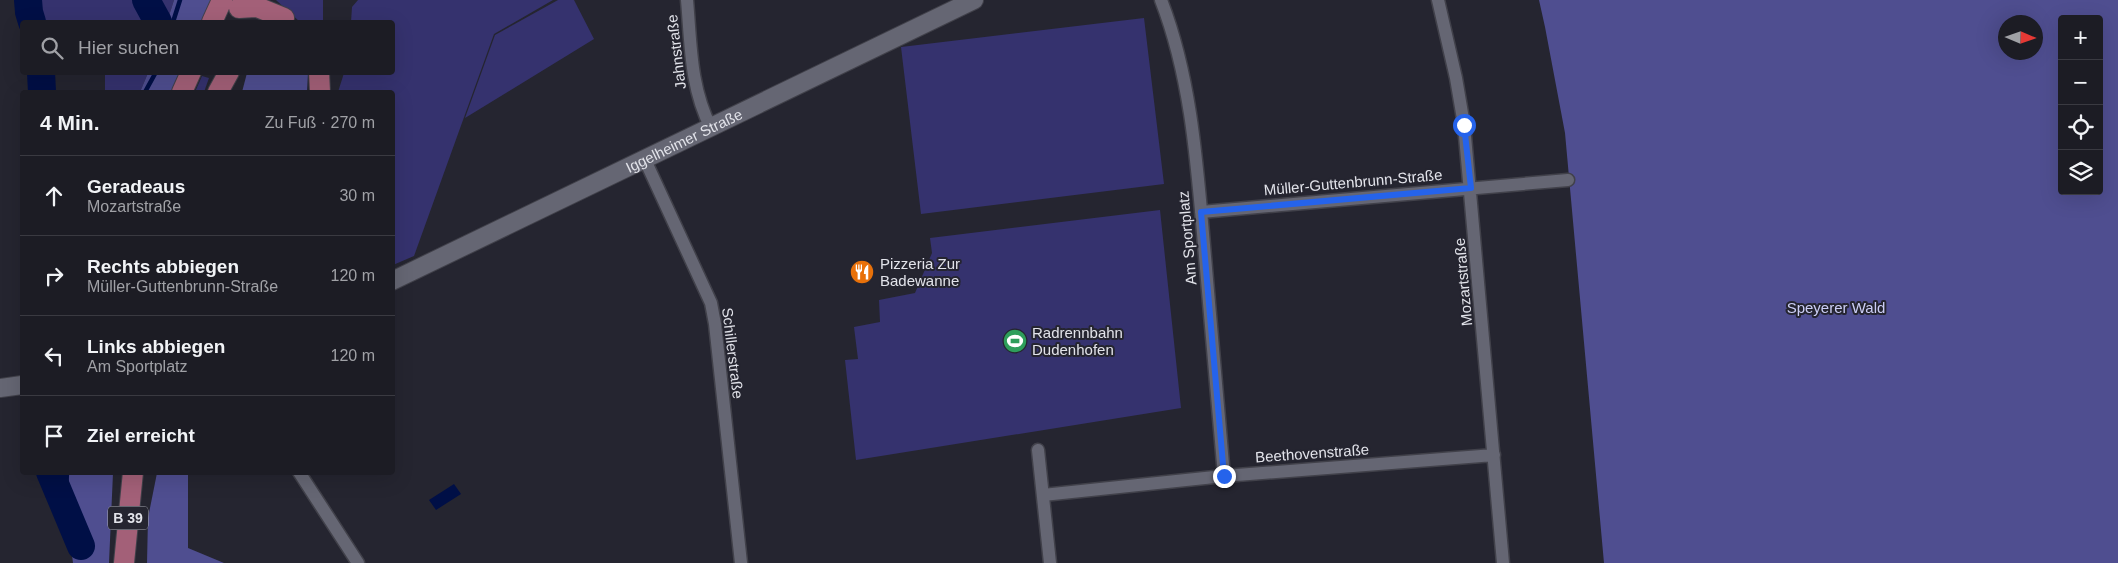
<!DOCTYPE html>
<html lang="de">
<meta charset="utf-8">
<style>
body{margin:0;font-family:Helvetica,sans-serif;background:#292931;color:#f1f3f6}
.controls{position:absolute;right:15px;top:15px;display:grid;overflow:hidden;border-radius:5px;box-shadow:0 5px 20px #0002}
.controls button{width:45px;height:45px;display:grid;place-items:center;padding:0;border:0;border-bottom:1px solid #3a3a41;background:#1c1c24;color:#f1f3f6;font:25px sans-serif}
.compass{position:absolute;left:1998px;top:15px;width:45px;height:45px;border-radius:50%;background:#1c1c24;box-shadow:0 5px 20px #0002;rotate:92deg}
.stop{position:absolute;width:15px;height:15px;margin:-11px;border:4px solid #2563eb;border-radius:50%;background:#fff}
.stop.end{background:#2563eb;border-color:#fff;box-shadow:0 1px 5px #0008}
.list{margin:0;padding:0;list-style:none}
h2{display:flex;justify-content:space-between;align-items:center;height:65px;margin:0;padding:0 20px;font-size:21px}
h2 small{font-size:16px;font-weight:400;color:#a0a1a6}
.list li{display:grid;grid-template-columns:32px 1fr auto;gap:15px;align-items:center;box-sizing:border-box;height:80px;padding:0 20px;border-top:1px solid #3a3a41}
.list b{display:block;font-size:19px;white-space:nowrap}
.list p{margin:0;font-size:16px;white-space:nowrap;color:#a0a1a6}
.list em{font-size:16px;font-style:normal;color:#a0a1a6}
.icon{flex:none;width:28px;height:28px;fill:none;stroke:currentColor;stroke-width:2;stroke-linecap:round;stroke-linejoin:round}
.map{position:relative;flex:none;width:2118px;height:563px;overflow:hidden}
.search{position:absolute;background:#1c1c24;box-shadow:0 5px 20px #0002;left:20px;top:20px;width:375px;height:55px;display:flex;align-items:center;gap:12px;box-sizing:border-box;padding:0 18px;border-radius:5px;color:#a0a1a6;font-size:19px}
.panel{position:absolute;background:#1c1c24;box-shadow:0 5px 20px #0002;left:20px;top:90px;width:375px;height:385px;border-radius:5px}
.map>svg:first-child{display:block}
.green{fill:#35326e}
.forest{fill:#4f4e90;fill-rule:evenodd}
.water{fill:#000f46}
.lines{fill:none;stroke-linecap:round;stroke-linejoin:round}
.stream{stroke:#000f46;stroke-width:4.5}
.river{stroke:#000f46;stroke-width:28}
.street-casing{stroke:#41414a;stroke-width:15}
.secondary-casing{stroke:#41414a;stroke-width:20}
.primary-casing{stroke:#41414a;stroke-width:22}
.street{stroke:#656673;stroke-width:12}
.secondary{stroke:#656673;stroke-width:18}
.primary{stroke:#a36078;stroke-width:20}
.route{stroke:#2563eb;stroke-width:6}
.labels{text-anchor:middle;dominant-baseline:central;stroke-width:4;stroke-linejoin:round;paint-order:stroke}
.shield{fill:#252530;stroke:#a9aab2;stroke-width:1}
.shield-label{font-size:14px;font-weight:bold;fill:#e2e3ea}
.street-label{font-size:15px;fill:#e2e3ea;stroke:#252530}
.poi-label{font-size:15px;fill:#e2e3ea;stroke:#252530;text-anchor:start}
.park-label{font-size:15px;fill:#cccef5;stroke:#252530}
</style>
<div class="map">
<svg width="2118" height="563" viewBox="0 0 2118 563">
<rect width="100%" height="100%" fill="#252530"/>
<!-- green -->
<path class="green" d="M36,0H140L145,3L154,22H41Z
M154,0H174L167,22H164Z
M276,0H323V22H300Z
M358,0H553L494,34L414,256L393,265L392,92H338L344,73L392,72V22H351L352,7Z
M558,0H574L594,39L465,118L495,35Z
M1144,18L1164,184L921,214L901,47Z
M105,73H148L140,92H105Z
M202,76L209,78L204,92H195Z
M1160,210L1181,408L856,460L845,360L858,359L854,327L880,322L879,300L915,293L932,253L930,238Z"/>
<!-- forest -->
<path class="forest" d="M174,0H215L207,22H167Z
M1539,0H2118V563H1604L1565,133L1545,27ZM2062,19H2099V191H2062ZM2006,22H2036V52H2006Z
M148,73H186L177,92H140Z
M247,73H308L307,92H242Z
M113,473L109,563H73L62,474Z
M157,473H188V548L224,563H147L148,518Z"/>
<!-- water -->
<path class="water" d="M454,484L461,494L436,510L429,500Z"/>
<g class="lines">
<!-- stream -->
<path class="stream" d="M173,22L180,0
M145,92L156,72
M65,510L67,472"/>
<!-- river -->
<path class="river" d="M28,0L29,12L32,22
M146,0L158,22
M41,72L42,92
M50,472L81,546"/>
<!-- street casing -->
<g class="street-casing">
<path id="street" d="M687,0C691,45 690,87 711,128
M1161,0C1191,77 1197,164 1204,245C1211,322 1217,399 1224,476
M1438,0L1456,78L1464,125L1503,563
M645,160L711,303L715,324L741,563
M1201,212L1568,180
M1038,450L1050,563
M299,472L358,563
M1043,495L1224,476L1494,455"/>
</g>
<!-- secondary casing -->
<g class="secondary-casing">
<g id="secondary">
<path id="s1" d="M392,281L974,0"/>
<path d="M0,388L22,385"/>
</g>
</g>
<!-- primary casing -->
<g class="primary-casing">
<path id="primary" d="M239,8L257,7L284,18
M212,22L222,0
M319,72L320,92
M182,92L191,72
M218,92L229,72
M124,563L133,472"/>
</g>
<!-- street -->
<use href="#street" class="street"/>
<!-- secondary -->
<use href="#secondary" class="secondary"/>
<!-- primary -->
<use href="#primary" class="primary"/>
</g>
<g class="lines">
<!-- route -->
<path class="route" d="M1224,476L1201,212L1471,188L1464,125"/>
</g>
<!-- icons -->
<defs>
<g id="restaurant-disc" transform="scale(1.25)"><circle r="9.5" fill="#e8710a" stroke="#252530"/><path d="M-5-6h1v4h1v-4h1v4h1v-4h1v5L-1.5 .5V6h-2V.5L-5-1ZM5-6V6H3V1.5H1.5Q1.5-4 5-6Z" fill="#fff"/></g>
<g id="stadium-disc" transform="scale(1.25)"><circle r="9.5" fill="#2e9e5b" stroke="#252530"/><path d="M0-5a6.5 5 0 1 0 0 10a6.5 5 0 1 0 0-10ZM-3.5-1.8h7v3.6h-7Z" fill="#fff"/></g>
</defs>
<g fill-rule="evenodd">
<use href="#restaurant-disc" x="862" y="272"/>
<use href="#stadium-disc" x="1015" y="341"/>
</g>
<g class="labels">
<!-- shield labels -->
<rect class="shield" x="108" y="506.5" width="40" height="23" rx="4"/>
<g class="shield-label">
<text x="128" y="518">B 39</text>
</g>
<!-- street labels -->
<g class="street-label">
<text transform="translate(676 52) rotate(-97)">Jahnstraße</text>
<text stroke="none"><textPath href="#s1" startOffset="324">Iggelheimer Straße</textPath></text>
<text transform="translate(1353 182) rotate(-5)">Müller-Guttenbrunn-Straße</text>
<text transform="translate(1187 238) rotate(-95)">Am Sportplatz</text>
<text transform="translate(1463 282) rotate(-95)">Mozartstraße</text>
<text transform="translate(733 353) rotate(83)">Schillerstraße</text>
<text transform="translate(1312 453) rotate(-4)">Beethovenstraße</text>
</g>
<!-- poi labels -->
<g class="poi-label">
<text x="880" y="263">Pizzeria Zur<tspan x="880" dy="17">Badewanne</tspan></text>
<text x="1032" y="332">Radrennbahn<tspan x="1032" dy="17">Dudenhofen</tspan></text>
</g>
<!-- park labels -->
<g class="park-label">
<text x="1836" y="307">Speyerer Wald</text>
</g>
</g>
</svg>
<div class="controls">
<button>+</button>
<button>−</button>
<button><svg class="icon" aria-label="locate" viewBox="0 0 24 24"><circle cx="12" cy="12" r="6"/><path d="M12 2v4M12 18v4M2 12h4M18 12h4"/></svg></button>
<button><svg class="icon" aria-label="layers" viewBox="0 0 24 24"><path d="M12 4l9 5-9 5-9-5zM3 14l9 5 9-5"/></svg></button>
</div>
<svg class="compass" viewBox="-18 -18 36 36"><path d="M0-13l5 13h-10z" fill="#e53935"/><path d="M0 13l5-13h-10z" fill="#a0a1a6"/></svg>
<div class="stop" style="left:1464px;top:125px"></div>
<div class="stop end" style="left:1224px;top:476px"></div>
<div class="search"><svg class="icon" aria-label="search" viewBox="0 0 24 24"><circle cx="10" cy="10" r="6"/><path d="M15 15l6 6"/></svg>Hier suchen</div>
<section class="panel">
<h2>4 Min.<small>Zu Fuß · 270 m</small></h2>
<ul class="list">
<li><svg class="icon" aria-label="ahead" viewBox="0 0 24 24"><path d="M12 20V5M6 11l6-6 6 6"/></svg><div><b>Geradeaus</b><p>Mozartstraße</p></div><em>30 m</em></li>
<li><svg class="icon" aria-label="right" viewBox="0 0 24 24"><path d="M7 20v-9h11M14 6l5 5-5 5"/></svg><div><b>Rechts abbiegen</b><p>Müller-Guttenbrunn-Straße</p></div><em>120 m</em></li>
<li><svg class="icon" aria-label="left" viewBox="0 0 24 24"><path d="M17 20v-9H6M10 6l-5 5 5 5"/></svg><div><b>Links abbiegen</b><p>Am Sportplatz</p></div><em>120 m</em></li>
<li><svg class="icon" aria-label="arrive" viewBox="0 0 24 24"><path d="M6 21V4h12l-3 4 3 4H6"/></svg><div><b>Ziel erreicht</b></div></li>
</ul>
</section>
</div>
